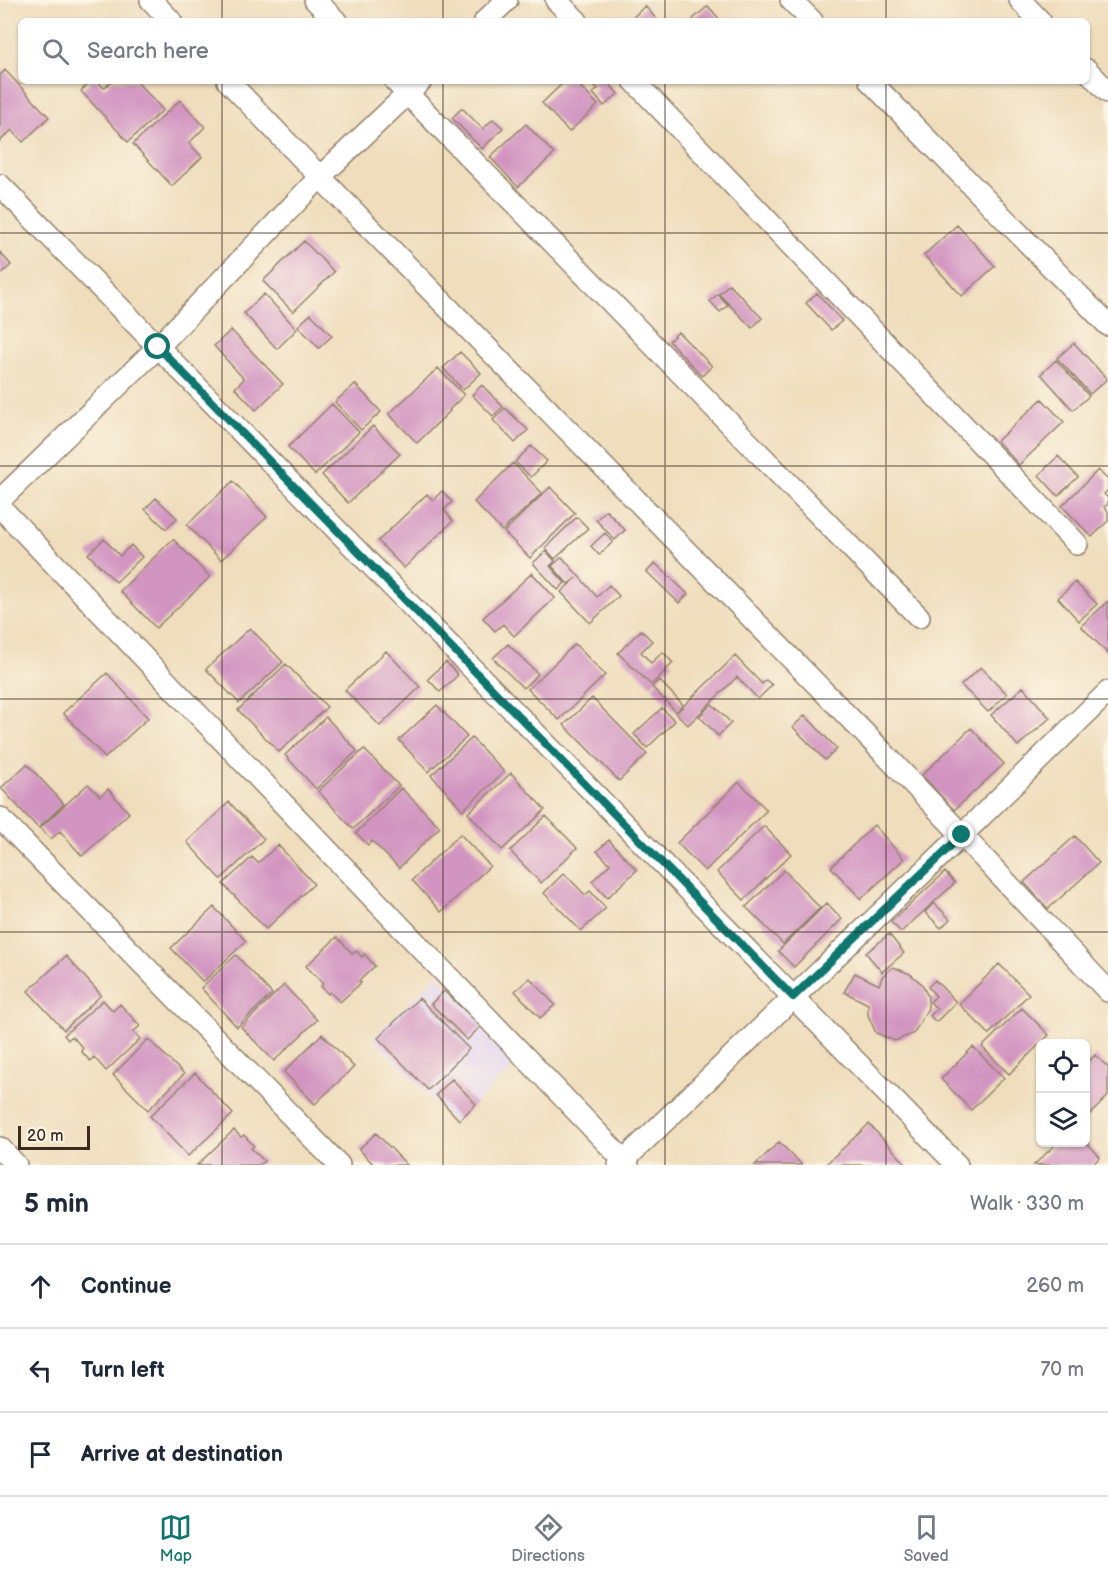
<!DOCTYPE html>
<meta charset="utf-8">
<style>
body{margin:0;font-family:"Balsamiq Sans",sans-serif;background:#f2f2f3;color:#1f2937}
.controls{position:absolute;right:18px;bottom:18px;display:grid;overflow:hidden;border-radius:9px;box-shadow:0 2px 4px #0004}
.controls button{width:54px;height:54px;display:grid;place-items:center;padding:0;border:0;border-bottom:2px solid #e0e1e3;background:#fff;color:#1f2937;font:30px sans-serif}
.scale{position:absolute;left:18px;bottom:15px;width:72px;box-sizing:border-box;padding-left:6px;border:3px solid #3b2a1e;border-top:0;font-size:16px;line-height:21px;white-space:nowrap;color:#3b2a1e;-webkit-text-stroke:4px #fcf5e5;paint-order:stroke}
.stop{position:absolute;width:18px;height:18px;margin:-14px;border:4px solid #0f766e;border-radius:50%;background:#fff}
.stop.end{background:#0f766e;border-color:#fff;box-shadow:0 2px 6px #0008}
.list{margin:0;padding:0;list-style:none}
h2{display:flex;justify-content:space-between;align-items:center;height:78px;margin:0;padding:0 24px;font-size:26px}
h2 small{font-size:20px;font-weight:400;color:#747a83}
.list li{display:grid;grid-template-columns:39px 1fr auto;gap:18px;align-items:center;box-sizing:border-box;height:84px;padding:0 24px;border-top:2px solid #e0e1e3}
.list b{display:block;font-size:22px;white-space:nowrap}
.list em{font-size:20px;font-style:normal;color:#747a83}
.icon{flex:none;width:33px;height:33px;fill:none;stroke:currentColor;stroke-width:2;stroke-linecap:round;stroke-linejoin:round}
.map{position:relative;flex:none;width:1108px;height:1165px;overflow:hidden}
.search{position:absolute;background:#fff;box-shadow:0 2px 4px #0004;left:18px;right:18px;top:18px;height:66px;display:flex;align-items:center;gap:15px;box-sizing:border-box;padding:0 21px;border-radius:9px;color:#747a83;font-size:22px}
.sheet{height:330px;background:#fff}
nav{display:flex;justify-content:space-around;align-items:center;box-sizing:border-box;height:84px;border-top:2px solid #e0e1e3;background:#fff;font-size:16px;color:#747a83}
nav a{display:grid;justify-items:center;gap:3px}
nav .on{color:#0f766e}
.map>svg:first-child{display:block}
.built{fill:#e1d4f3}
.building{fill:#d294c1}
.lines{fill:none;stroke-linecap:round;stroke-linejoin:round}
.minor-casing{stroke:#95846d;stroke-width:24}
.minor{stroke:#fff;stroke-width:21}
.route{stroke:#0f766e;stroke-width:8}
.grid{fill:none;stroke:#3b2a1e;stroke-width:1.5;stroke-opacity:0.55}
</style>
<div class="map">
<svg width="1108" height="1165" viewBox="0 0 1108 1165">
<rect width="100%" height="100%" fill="#fcf5e5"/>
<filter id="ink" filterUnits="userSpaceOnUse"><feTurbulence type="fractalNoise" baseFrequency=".0167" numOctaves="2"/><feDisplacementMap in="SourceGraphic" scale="12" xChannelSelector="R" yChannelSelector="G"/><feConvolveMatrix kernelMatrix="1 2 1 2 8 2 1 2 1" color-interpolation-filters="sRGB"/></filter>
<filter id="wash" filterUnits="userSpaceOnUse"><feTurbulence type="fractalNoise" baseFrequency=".008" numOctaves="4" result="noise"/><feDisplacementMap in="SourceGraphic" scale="24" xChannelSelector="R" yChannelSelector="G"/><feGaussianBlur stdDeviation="1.35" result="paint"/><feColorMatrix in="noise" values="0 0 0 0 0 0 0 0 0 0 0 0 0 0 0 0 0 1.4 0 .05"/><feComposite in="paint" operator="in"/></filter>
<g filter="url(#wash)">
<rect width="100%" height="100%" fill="#efddbc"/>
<!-- built -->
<path class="built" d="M438,975L520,1060L455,1123L373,1038Z"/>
<g id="blocks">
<!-- building -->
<path class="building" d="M645,6L658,21H629Z
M708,6L721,21H695L693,19Z
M5,70L49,117L23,142L12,130L0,141V75Z
M91,81H97L104,88L112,81H136L163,110L128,142L81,91Z
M565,81H575L598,105L569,132L542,103Z
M590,81H607L618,94L604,106L593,93L598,89Z
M180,100L205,127L189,143L202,157L172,186L133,144Z
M462,108L483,129L493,119L503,128L482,149L452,118Z
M526,124L554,154L518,187L490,157Z
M957,225L995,266L962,296L924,255Z
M304,241L334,272L293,312L263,281Z
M0,252L11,265L0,275Z
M729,284L762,318L752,328L719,294Z
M817,293L842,321L831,330L806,303Z
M264,294L297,329L277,349L244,313Z
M718,294L728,305L720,312L710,301Z
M311,314L332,336L319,348L298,326Z
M231,330L283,384L256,410L235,388L244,379L214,346Z
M678,332L712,366L702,376L669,341Z
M1074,343L1107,379L1090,394L1057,358Z
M460,352L481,373L463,390L443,368Z
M1056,360L1089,396L1073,410L1041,374Z
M438,368L464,395L449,410L450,411L417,443L389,414Z
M355,384L381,412L361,430L335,402Z
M482,385L503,407L493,416L472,395Z
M1042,399L1064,422L1019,465L997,441Z
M332,404L359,432L315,475L288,447Z
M505,408L528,430L515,443L493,420Z
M373,426L400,454L348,503L322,475Z
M531,446L547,461L531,477L515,462Z
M1058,456L1078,477L1058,496L1039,475Z
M513,463L542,493L502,531L474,502Z
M1098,470L1108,480V490L1104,494L1108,498V504L1104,507L1108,511V521L1092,537L1062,506Z
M233,481L267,517L221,560L187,525Z
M550,487L575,513L530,558L504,532Z
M442,491L452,502L444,510L453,521L404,568L378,541L427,494L433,500Z
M156,498L177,518L166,529L145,509Z
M606,510L625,530L615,540L596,520Z
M577,517L588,528L555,559L545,548Z
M605,533L613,542L599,555L591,546Z
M104,539L120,556L131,545L142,557L116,582L88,554Z
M173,539L210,577L156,628L120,591Z
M546,551L555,561L550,566L565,583L558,590L533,563Z
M562,557L597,597L609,585L619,596L590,623L561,592L576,578L568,584L552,566Z
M655,563L688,594L679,603L647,572Z
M532,573L555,598L514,636L503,624L495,631L483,618Z
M1075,582L1097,604L1079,621L1058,598Z
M1108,601V654L1081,626Z
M250,628L283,662L239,703L206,669Z
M641,630L652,641L641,652L651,663L663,652L673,663L651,685L618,653Z
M508,644L538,674L523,688L493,658Z
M575,644L605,675L559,720L528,689Z
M386,651L420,687L380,726L345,690Z
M735,656L762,684L766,680L772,685L758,699L737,677L688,725L676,713Z
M446,662L458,675L440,692L428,679Z
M286,664L327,707L279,752L238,710Z
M981,667L1007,694L988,712L961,685Z
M107,673L148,718L105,758L63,713Z
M659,680L683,705L676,712L652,687Z
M1023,687L1050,718L1018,746L991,715Z
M592,698L647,754L619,781L564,725Z
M712,704L731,723L718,736L699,716Z
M437,705L467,737L428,772L399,740Z
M662,708L675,721L647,748L634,734Z
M805,715L837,749L825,760L793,727Z
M326,717L357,751L316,789L285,755Z
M971,728L1004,764L954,810L922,775Z
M472,738L504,772L463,810L431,775Z
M364,749L399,786L353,829L318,791Z
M27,764L64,804L38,828L1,788Z
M511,773L545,810L502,850L468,813Z
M739,782L767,810L705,871L677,843Z
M88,784L100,796L108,789L129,813L82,856L60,831L51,839L40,828Z
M401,788L440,827L399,868L372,841L368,845L356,833Z
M229,802L264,839L221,879L187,842Z
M546,816L577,848L541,883L510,851Z
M874,825L904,859L861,899L831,867Z
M764,826L791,854L744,900L717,872Z
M460,834L490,866L441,912L412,880Z
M1075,836L1099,863L1048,909L1024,882Z
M609,840L637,870L607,898L592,881L610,864L597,851Z
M278,845L314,884L266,929L223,884L252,857L258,863Z
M784,870L820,908L783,944L746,907Z
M945,872L955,883L901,932L891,922Z
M564,873L585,895L590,891L606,908L581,931L544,893Z
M827,903L842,919L794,967L778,951Z
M934,903L950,919L941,928L925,912Z
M214,907L246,941L203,982L171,948Z
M889,934L904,953L882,972L866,953Z
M337,937L353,954L356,951L362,957L364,954L375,966L359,981L361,983L340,1002L330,992L328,994L321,986L323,984L306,966Z
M236,955L272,994L237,1027L201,988Z
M66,956L101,995L64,1030L28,991Z
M999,964L1029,994L989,1034L959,1004Z
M893,967L910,974L922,984L928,997V1008L914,1033L895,1041L876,1033L868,1015V1004L844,992L855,973L879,985L882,977Z
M530,978L555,1005L540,1018L515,991Z
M935,980L956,1002L936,1022L930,1016L937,1009L930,1002L936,996L928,987Z
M284,985L317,1020L274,1061L241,1027Z
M444,991L481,1026L467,1040L431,1004Z
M419,998L469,1049L428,1090L378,1038Z
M103,1000L113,1011L120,1004L140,1026L133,1032L140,1039L106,1071L94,1057L90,1061L81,1051L83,1048L72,1036L68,1040L64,1035Z
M1022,1008L1049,1035L1009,1074L982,1047Z
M322,1034L354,1067L315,1104L284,1072Z
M148,1039L184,1074L148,1110L113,1075Z
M973,1047L1004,1078L971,1110L941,1079Z
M1095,1055L1108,1067V1096L1086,1119V1065Z
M195,1073L233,1114L188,1156L150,1116Z
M452,1079L476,1104L459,1120L436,1095Z
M869,1124L907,1165H825Z
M234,1130L241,1137L244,1135L254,1146L251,1148L264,1161L259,1165H197Z
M376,1133L407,1165H374L359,1149Z
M779,1142L802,1165H755Z
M1057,1143H1087L1100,1157L1092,1165H1034Z"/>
</g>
</g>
<g filter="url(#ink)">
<use href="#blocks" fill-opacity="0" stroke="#95846d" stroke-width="1.5"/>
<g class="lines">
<!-- minor casing -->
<g class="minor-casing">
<path id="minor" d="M151,0L171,21
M315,0L336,21
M556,0L577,21
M791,0L812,21
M1020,0L1040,21
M485,21L507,0
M1087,70L1108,92
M228,81L320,177L875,744L962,835L1108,991
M395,81L919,617
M634,81L1077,544
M870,81L1108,325
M0,185L957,1165
M0,500L158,347L320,177L421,81
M0,507L628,1165
M0,818L339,1165
M0,1148L16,1165
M619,1165L962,835L1108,692"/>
</g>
<!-- minor -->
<use href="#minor" class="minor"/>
</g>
</g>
<g class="lines" filter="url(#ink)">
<!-- route -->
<path class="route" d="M158,347L793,997L962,835"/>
</g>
<!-- grid -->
<path class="grid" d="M222,0V21M443,0V21M665,0V21M886,0V21M222,81V1165M443,81V1165M665,81V1165M886,81V1165M0,233H1108M0,466H1108M0,699H1108M0,932H1108"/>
</svg>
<div class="controls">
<button><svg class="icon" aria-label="locate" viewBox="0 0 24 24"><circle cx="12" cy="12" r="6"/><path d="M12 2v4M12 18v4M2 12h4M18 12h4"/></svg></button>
<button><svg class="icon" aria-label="layers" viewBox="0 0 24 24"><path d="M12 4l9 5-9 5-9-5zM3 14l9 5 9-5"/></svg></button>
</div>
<div class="scale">20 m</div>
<div class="stop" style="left:158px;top:347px"></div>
<div class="stop end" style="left:962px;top:835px"></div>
<div class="search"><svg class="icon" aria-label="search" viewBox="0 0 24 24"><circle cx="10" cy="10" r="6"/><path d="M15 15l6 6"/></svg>Search here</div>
</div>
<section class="sheet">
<h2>5 min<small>Walk · 330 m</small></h2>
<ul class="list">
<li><svg class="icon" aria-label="ahead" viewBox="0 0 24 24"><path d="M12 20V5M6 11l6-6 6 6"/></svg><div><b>Continue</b></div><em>260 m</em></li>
<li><svg class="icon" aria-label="left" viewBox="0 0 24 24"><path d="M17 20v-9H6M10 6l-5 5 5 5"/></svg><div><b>Turn left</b></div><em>70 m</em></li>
<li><svg class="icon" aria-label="arrive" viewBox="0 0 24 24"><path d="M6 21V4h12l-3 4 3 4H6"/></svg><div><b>Arrive at destination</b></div></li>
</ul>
</section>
<nav>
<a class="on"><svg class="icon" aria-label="map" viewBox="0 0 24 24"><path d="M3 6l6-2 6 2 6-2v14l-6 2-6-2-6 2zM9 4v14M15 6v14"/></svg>Map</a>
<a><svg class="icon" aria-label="directions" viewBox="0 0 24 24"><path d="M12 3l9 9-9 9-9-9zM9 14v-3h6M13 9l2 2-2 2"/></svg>Directions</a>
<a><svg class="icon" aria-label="saved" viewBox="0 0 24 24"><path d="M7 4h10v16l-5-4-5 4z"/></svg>Saved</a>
</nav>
